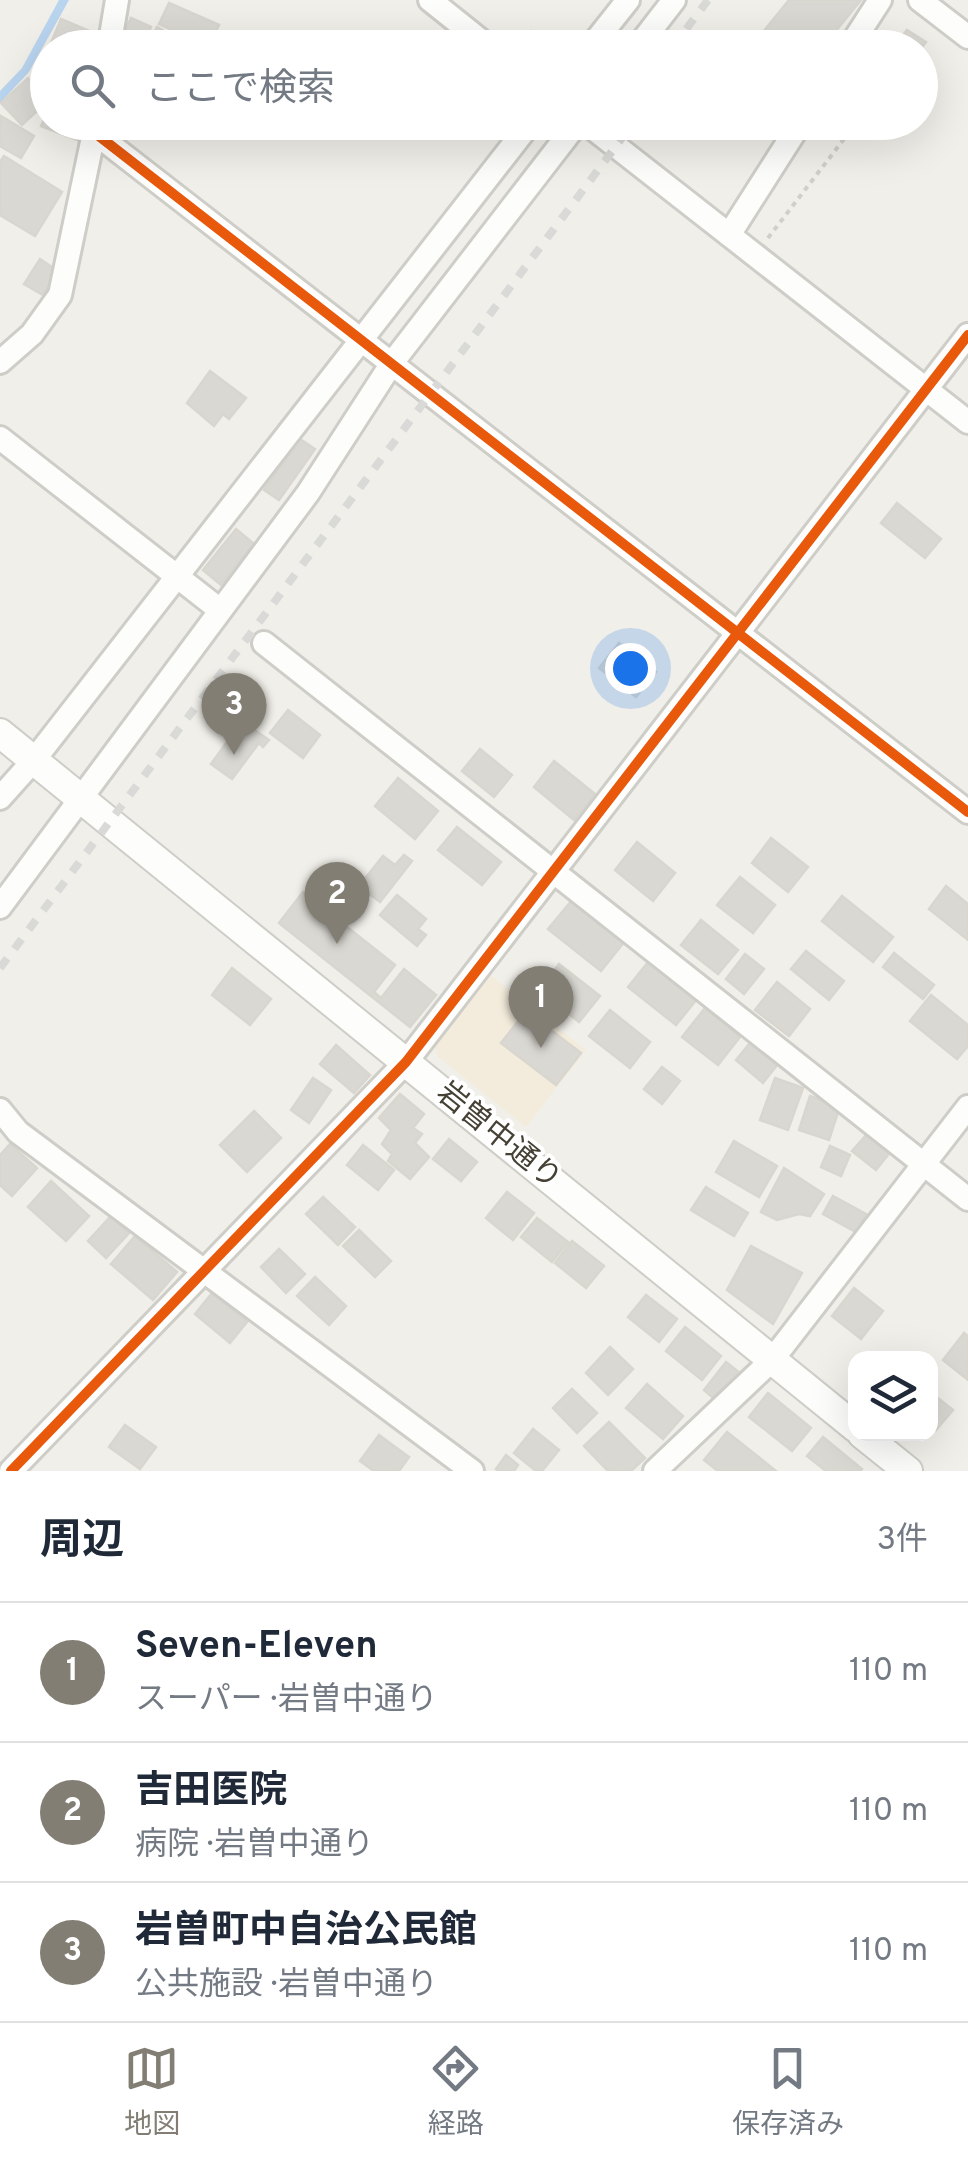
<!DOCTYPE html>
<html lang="ja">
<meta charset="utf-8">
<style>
body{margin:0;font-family:Overpass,"Noto Sans JP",sans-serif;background:#f2f2f3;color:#1f2937}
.controls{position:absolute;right:30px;bottom:30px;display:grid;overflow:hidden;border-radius:20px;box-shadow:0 10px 40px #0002}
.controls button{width:90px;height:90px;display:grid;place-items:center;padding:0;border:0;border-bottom:2px solid #e0e1e3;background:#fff;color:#1f2937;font:50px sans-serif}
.you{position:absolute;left:630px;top:668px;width:35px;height:35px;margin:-25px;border:8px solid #fff;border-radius:50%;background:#1a73e8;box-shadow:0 0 0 15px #1a73e833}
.badge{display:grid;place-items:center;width:65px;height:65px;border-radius:50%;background:#827e74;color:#fff;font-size:32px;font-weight:700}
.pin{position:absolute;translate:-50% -82px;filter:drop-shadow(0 2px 5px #0008)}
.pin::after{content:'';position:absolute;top:52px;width:35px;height:30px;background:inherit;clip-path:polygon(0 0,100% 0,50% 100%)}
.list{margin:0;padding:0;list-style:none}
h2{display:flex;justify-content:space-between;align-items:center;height:130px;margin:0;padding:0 40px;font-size:42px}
h2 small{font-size:32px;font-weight:400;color:#747a83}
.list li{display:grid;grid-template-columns:65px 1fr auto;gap:30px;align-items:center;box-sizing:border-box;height:140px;padding:0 40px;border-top:2px solid #e0e1e3}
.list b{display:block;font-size:38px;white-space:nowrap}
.list p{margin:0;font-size:32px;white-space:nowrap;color:#747a83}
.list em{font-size:32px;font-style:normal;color:#747a83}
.icon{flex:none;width:55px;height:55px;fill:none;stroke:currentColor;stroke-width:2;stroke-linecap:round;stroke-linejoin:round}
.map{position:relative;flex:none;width:968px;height:1471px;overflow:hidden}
.search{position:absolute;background:#fff;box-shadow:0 10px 40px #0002;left:30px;right:30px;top:30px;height:110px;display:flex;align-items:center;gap:25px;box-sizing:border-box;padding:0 35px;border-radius:55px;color:#747a83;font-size:38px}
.sheet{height:550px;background:#fff}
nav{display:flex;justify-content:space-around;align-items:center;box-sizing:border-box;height:140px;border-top:2px solid #e0e1e3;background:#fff;font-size:28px;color:#747a83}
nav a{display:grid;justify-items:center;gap:5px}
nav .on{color:#827e74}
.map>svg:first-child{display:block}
.commercial{fill:#f3ecdc}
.water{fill:#b9d4ef}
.building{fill:#dad8d2;stroke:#d8d6cf;stroke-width:2.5}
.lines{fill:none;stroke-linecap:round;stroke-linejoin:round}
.minor-casing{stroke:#cecdc7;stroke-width:28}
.tertiary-casing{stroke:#cecdc7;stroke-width:32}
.path{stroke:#d1cfca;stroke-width:4;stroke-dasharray:5 5;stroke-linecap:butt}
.minor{stroke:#fdfdfc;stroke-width:22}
.tertiary{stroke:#fdfdfc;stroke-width:28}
.rail{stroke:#d9d9d8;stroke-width:8;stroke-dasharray:12 12;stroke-linecap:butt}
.cycleway-casing{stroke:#fff;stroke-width:16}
.cycleway{stroke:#e8590c;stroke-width:10}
.labels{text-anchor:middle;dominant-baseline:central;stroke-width:8;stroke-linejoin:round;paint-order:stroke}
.street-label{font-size:30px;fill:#464135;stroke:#fff}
</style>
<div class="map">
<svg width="968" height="1471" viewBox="0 0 968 1471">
<rect width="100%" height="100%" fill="#f0efe9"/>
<!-- commercial -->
<path class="commercial" d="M489,974L586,1050L526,1127L437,1056L434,1044Z"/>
<!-- water -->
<path class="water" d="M59,0H69L29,72L0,103V91L22,68Z"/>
<!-- building -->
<path class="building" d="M789,0H861L822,48H750Z
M169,3L219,25L209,46L159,24Z
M131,18L151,27L142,48H129L119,43Z
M61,19L96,34L90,48H49Z
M157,27L196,48H146Z
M907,30L926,42L920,50L894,48Z
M531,31L552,48L517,47Z
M422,34L439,47L438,48H412Z
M28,78L48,101L22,125L1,103Z
M48,111V122H87L80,141L41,126Z
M1,116L34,136L21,158L0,146Z
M4,156L62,192L35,236L0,215V162Z
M40,259L58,271L43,295L24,284Z
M210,371L246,398L229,419L223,414L214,426L187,403Z
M300,439L315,449L279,500L264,490Z
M897,503L941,539L925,558L881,523Z
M236,529L254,544L221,585L203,570Z
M619,643L656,672L636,697L599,668Z
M288,710L320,735L303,758L270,733Z
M237,728L248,736L253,729L269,740L263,747L259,743L232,779L211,764Z
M480,749L512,775L494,797L462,771Z
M554,761L595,794L574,820L534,787Z
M398,778L438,811L415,839L375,806Z
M457,827L501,862L482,885L438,850Z
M771,838L808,867L788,892L752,863Z
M637,842L675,873L653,901L615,870Z
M404,855L412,861L380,902L359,886L383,856L395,865Z
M740,877L775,905L753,933L717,905Z
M946,886L968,904V940L929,909Z
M303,892L395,965L374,992L381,998L404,969L436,995L410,1027L279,923Z
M397,895L426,919L418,929L426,935L417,946L380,915Z
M842,896L893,937L873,962L822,921Z
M573,899L625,941L601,971L548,929Z
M701,920L738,950L718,974L681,945Z
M806,951L844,981L829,1000L791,969Z
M894,953L934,985L923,999L883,967Z
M745,954L764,969L744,994L726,979Z
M649,961L697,999L676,1025L628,987Z
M559,964L600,996L579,1022L539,990Z
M232,968L271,999L250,1025L212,995Z
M777,982L810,1009L789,1036L755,1010Z
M931,995L968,1025V1046L957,1059L910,1021Z
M705,1008L740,1037L718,1065L682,1037Z
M610,1010L650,1042L630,1068L589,1036Z
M526,1011L581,1053L556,1085L501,1043Z
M754,1038L781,1060L763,1083L736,1060Z
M336,1045L370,1075L354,1093L320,1064Z
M662,1067L680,1081L662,1104L644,1089Z
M313,1078L331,1090L309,1123L291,1110Z
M775,1078L803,1088L788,1130L760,1120Z
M400,1094L424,1114L413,1128L422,1134L415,1143L429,1157L410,1179L388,1161L392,1154L382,1144L391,1130L379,1118Z
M810,1096L840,1106L829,1140L799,1130Z
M254,1111L281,1138L247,1172L220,1145Z
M868,1133L891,1151L876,1170L852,1151Z
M449,1139L477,1162L461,1181L433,1159Z
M734,1141L777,1166L759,1197L716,1172Z
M10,1144L37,1168L12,1196L0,1185V1155Z
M363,1145L394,1170L378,1190L347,1165Z
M830,1146L850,1155L841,1176L821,1167Z
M784,1168L824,1194L810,1216L799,1214L777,1220L761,1212Z
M51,1181L89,1216L66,1241L28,1207Z
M706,1187L748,1213L734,1236L691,1210Z
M507,1192L534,1213L513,1240L486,1218Z
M833,1196L866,1214L856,1232L823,1214Z
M323,1197L355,1227L338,1245L306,1214Z
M111,1216L129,1233L106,1258L88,1241Z
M537,1218L568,1242L552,1262L521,1237Z
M359,1230L391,1261L375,1277L343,1246Z
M135,1236L177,1272L153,1300L111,1264Z
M572,1241L604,1266L586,1288L555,1263Z
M751,1246L802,1273L773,1324L727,1290Z
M279,1249L305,1274L286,1293L261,1267Z
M315,1277L346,1306L329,1325L297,1296Z
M854,1288L883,1311L861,1339L832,1316Z
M212,1293L247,1322L230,1343L195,1314Z
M646,1295L677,1319L659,1342L628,1317Z
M685,1327L721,1356L702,1380L666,1351Z
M964,1333L968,1336V1380L943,1360Z
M610,1347L633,1369L608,1395L586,1373Z
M726,1362L741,1374L718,1402L704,1390Z
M647,1384L683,1416L663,1439L626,1408Z
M572,1389L597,1413L577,1433L553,1408Z
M930,1392L953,1410L936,1430L930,1426Z
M768,1393L811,1428L792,1451L749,1417Z
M609,1422L645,1458L631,1471H608L584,1446Z
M125,1425L156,1447L140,1469L109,1447Z
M533,1429L559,1450L542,1471H536L514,1453Z
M727,1432L776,1471H718L704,1460Z
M379,1435L409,1457L399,1471H374L360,1461Z
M823,1437L862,1469L860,1471H826L807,1456Z
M506,1455L518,1465L514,1471H499L496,1469Z"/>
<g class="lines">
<!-- minor casing -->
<g class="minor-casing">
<path id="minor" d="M430,0L490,48
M920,0L968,37
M109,48L117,0
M590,48L628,0
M637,48L674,0
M849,48L880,0
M585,122L968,422
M95,133L968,812
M729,235L801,122
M0,362L32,334L60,295L96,123
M0,438L220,610
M264,643L968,1199
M0,798L34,760L531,122
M0,907L308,493L392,363L578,122
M0,1110L18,1132L472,1471
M11,1471L406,1062L968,335
M655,1471L772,1360L968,1107"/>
</g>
<!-- tertiary casing -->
<g class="tertiary-casing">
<path id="tertiary" d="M0,733L856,1428
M862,1434L908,1471"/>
</g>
<!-- path -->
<path class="path" d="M768,238L857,122"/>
<!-- minor -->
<use href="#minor" class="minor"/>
<!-- tertiary -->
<use href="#tertiary" class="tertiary"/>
<!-- rail -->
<path class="rail" d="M672,48L708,0
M0,968L634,122"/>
<!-- cycleway casing -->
<g class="cycleway-casing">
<path id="cycleway" d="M95,133L968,812
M11,1471L406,1062L968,335"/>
</g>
<!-- cycleway -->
<use href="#cycleway" class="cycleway"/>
</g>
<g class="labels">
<!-- street labels -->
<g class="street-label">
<text transform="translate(498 1137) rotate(39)">岩曽中通り</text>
</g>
</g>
</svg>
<div class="controls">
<button><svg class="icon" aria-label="layers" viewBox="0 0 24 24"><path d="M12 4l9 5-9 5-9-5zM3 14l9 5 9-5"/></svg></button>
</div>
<div class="you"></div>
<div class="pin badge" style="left:541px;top:1048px">1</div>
<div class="pin badge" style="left:337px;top:944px">2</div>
<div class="pin badge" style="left:234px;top:755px">3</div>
<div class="search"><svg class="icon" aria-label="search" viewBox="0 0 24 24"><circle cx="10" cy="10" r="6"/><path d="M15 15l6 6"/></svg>ここで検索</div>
</div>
<section class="sheet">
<h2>周辺<small>3件</small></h2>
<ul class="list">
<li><span class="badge">1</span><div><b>Seven-Eleven</b><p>スーパー · 岩曽中通り</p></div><em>110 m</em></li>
<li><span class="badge">2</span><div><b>吉田医院</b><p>病院 · 岩曽中通り</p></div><em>110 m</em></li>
<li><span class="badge">3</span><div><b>岩曽町中自治公民館</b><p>公共施設 · 岩曽中通り</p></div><em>110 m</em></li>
</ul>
</section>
<nav>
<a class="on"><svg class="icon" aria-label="map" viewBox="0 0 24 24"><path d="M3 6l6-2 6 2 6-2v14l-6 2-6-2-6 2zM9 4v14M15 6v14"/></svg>地図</a>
<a><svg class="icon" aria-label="directions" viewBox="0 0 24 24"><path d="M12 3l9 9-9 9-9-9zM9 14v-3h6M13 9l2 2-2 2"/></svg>経路</a>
<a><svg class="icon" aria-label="saved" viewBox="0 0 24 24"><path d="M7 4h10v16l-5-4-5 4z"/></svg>保存済み</a>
</nav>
